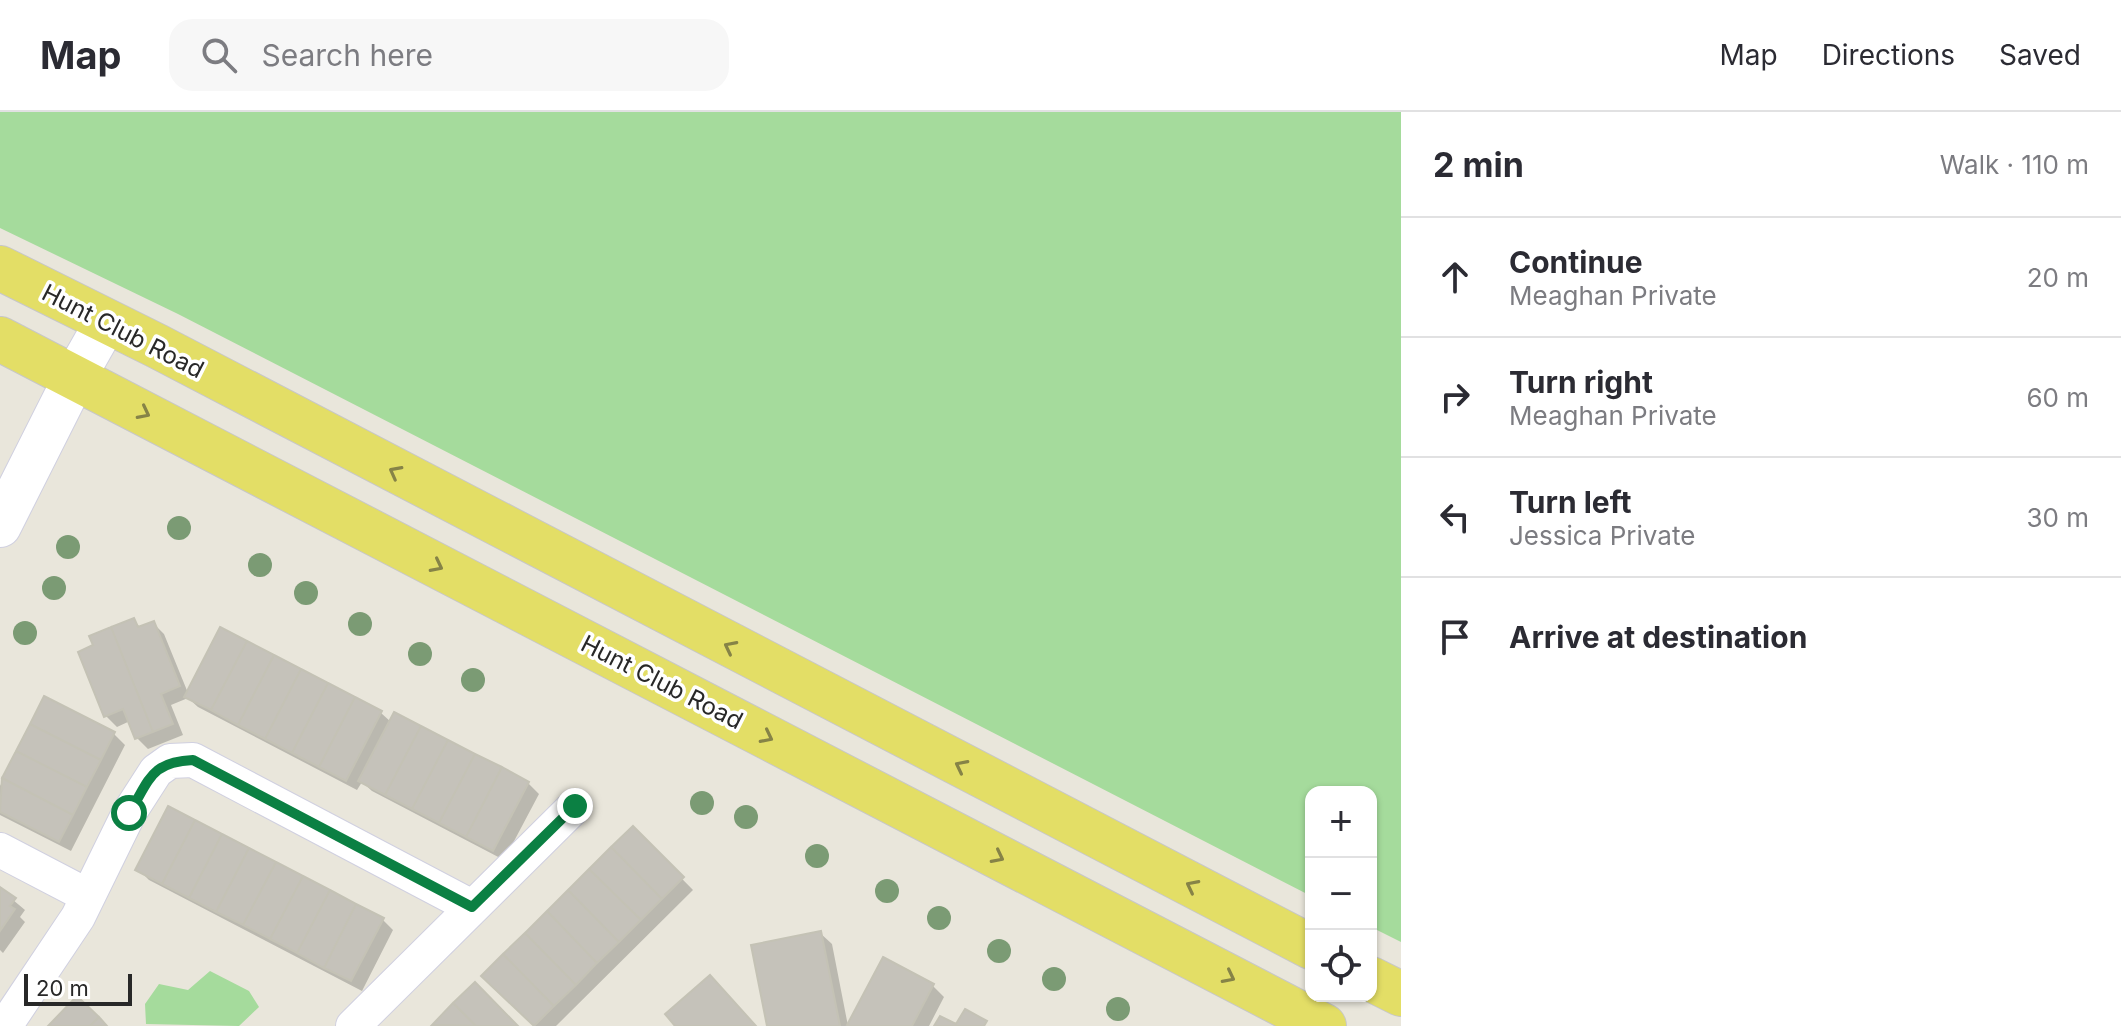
<!DOCTYPE html>
<meta charset="utf-8">
<style>
body{margin:0;font-family:Inter,sans-serif;background:#f7f7f7;color:#2b2b33}
.controls{position:absolute;right:24px;bottom:24px;display:grid;overflow:hidden;border-radius:16px;box-shadow:0 2px 6px #0004}
.controls button{width:72px;height:72px;display:grid;place-items:center;padding:0;border:0;border-bottom:2px solid #e1e1e2;background:#fff;color:#2b2b33;font:40px sans-serif}
.scale{position:absolute;left:24px;bottom:20px;width:108px;box-sizing:border-box;padding-left:8px;border:4px solid #282828;border-top:0;font-size:22px;line-height:28px;white-space:nowrap;color:#282828;-webkit-text-stroke:6px #fff;paint-order:stroke}
.stop{position:absolute;width:24px;height:24px;margin:-18px;border:6px solid #0b8043;border-radius:50%;background:#fff}
.stop.end{background:#0b8043;border-color:#fff;box-shadow:0 2px 8px #0008}
.list{margin:0;padding:0;list-style:none}
h2{display:flex;justify-content:space-between;align-items:center;height:104px;margin:0;padding:0 32px;font-size:34px}
h2 small{font-size:26px;font-weight:400;color:#7c7c81}
.list li{display:grid;grid-template-columns:52px 1fr auto;gap:24px;align-items:center;box-sizing:border-box;height:120px;padding:0 32px;border-top:2px solid #e1e1e2}
.list b{display:block;font-size:30px;white-space:nowrap}
.list p{margin:0;font-size:26px;white-space:nowrap;color:#7c7c81}
.list em{font-size:26px;font-style:normal;color:#7c7c81}
.icon{flex:none;width:44px;height:44px;fill:none;stroke:currentColor;stroke-width:2;stroke-linecap:round;stroke-linejoin:round}
.map{position:relative;flex:none;width:1401px;height:914px;overflow:hidden}
header{display:flex;align-items:center;gap:48px;box-sizing:border-box;height:112px;padding:0 40px;background:#fff;border-bottom:2px solid #e1e1e2}
header strong{font-size:38px}
nav{display:flex;gap:44px;margin-inline-start:auto;font-size:28px}
.search{width:560px;height:72px;background:#f7f7f7;display:flex;align-items:center;gap:20px;box-sizing:border-box;padding:0 28px;border-radius:24px;color:#7c7c81;font-size:30px}
main{display:flex}
aside{flex:1;background:#fff}
.map>svg:first-child{display:block}
.green{fill:#a5db9c}
.shadow{fill:#0003}
.building{fill:#c5c2ba;stroke:#c4c2b5;stroke-width:2}
.lines{fill:none;stroke-linecap:round;stroke-linejoin:round}
.minor-casing{stroke:#d0d0e0;stroke-width:36}
.tertiary-casing{stroke:#d0d0e0;stroke-width:44}
.primary-casing{stroke:#c7c7c7;stroke-width:46}
.minor{stroke:#fff;stroke-width:34}
.tertiary{stroke:#fff;stroke-width:42}
.primary{stroke:#e3de66;stroke-width:44}
.tree{fill:#7b9b74}
.oneway{stroke:#868347}
.route{stroke:#0b8043;stroke-width:10}
.labels{text-anchor:middle;dominant-baseline:central;stroke-width:7;stroke-linejoin:round;paint-order:stroke}
.street-label{font-size:24px;fill:#282828;stroke:#fff}
</style>
<header>
<strong>Map</strong>
<div class="search"><svg class="icon" aria-label="search" viewBox="0 0 24 24"><circle cx="10" cy="10" r="6"/><path d="M15 15l6 6"/></svg>Search here</div>
<nav><a>Map</a><a>Directions</a><a>Saved</a></nav>
</header>
<main>
<div class="map">
<svg width="1401" height="914" viewBox="0 0 1401 914">
<rect width="100%" height="100%" fill="#e9e6db"/>
<!-- green -->
<path class="green" d="M0,0H1401V830L1371,815V680H1311V784L178,202L0,116Z
M210,859L249,879L259,895L239,914L146,912L145,892L159,872L188,878Z"/>
<!-- shadow -->
<path class="shadow" d="M133,508L141,516L153,511L164,522L188,581L381,601L391,610L528,671L539,682L504,748L372,679L362,670L357,678L198,595L188,586L171,593L183,623L148,637L137,626L130,609L117,615L106,604L96,534Z
M45,587L114,622L125,633L71,739L0,703V674Z
M633,717L693,778L556,914H534L484,864Z
M138,757L382,807L393,818L362,879L149,768Z
M0,777L25,798L20,805L25,810L3,841L0,838Z
M820,821L832,832L848,914H769Z
M933,874L944,885L929,914H851Z"/>
<!-- building -->
<path class="building" d="M134,506L138,515L154,509L180,574L161,582L173,612L153,620L111,515Z
M111,515L153,620L135,627L123,597L104,605L78,540L93,533L89,524Z
M220,515L247,529L211,598L184,585Z
M247,529L274,543L238,613L211,598Z
M274,543L301,557L265,627L238,613Z
M301,557L328,571L292,641L265,627Z
M328,571L355,585L319,655L292,641Z
M44,584L115,620L101,648L30,612Z
M355,585L382,599L346,669L319,655Z
M394,600L421,614L385,683L358,669Z
M30,612L101,648L87,675L16,639Z
M421,614L448,628L412,697L385,683Z
M448,628L475,642L439,711L412,697Z
M16,639L87,675L73,703L2,666Z
M475,642L502,655L466,725L439,711Z
M502,655L529,670L493,739L466,725Z
M2,666L73,703L59,730L0,700Z
M168,694L195,708L162,772L135,758Z
M195,708L222,722L189,786L162,772Z
M633,714L684,765L662,787L611,735Z
M222,722L249,736L216,800L189,786Z
M611,735L662,787L641,808L589,757Z
M249,736L276,750L243,813L216,800Z
M276,750L303,764L270,827L243,813Z
M589,757L641,808L619,830L568,778Z
M303,764L330,778L297,841L270,827Z
M0,775L16,786L10,794L15,797L0,819Z
M330,778L356,792L324,856L297,841Z
M568,778L619,830L597,851L547,799Z
M356,792L384,806L351,869L324,856Z
M547,799L597,851L576,873L525,821Z
M821,819L840,914H767L751,833Z
M525,821L576,873L554,894L503,842Z
M503,842L554,894L534,914L481,864Z
M883,845L934,872L912,914H850L847,913Z
M710,863L756,914H675L665,902Z
M475,870L518,914H476L453,891Z
M77,884L99,905L90,914H48Z
M453,891L476,914L432,913Z
M965,897L987,909L984,914H934L940,904L956,912Z
M99,905L107,914H90Z"/>
<g class="lines">
<!-- minor casing -->
<g class="minor-casing">
<path id="minor" d="M0,738L88,784
M5,914L78,805L129,701L156,659L170,649L193,648L472,795
M353,914L575,694"/>
</g>
<!-- tertiary casing -->
<g class="tertiary-casing">
<path id="tertiary" d="M0,414L75,265L106,210"/>
</g>
<!-- primary casing -->
<g class="primary-casing">
<path id="primary" d="M0,156L157,234L1311,835
M0,227L1324,914
M1371,867L1401,882"/>
</g>
<!-- minor -->
<use href="#minor" class="minor"/>
<!-- tertiary -->
<use href="#tertiary" class="tertiary"/>
<!-- primary -->
<use href="#primary" class="primary"/>
</g>
<!-- trees -->
<g class="tree">
<circle cx="179" cy="416" r="12"/>
<circle cx="68" cy="435" r="12"/>
<circle cx="260" cy="453" r="12"/>
<circle cx="54" cy="476" r="12"/>
<circle cx="306" cy="481" r="12"/>
<circle cx="360" cy="512" r="12"/>
<circle cx="25" cy="521" r="12"/>
<circle cx="420" cy="542" r="12"/>
<circle cx="473" cy="568" r="12"/>
<circle cx="702" cy="691" r="12"/>
<circle cx="746" cy="705" r="12"/>
<circle cx="817" cy="744" r="12"/>
<circle cx="887" cy="779" r="12"/>
<circle cx="939" cy="806" r="12"/>
<circle cx="999" cy="839" r="12"/>
<circle cx="1054" cy="867" r="12"/>
<circle cx="1118" cy="897" r="12"/>
</g>
<!-- one-way arrows -->
<defs><path id="oneway-chevron" d="M-2-3.5L2.5 0L-2 3.5" fill="none" stroke-width="1.6" stroke-linecap="round" stroke-linejoin="round" transform="scale(2)"/></defs>
<g class="oneway">
<use href="#oneway-chevron" transform="translate(144 301) rotate(27)"/>
<use href="#oneway-chevron" transform="translate(395 360) rotate(-152)"/>
<use href="#oneway-chevron" transform="translate(437 454) rotate(27)"/>
<use href="#oneway-chevron" transform="translate(730 535) rotate(-153)"/>
<use href="#oneway-chevron" transform="translate(767 625) rotate(27)"/>
<use href="#oneway-chevron" transform="translate(961 654) rotate(-153)"/>
<use href="#oneway-chevron" transform="translate(998 745) rotate(27)"/>
<use href="#oneway-chevron" transform="translate(1192 774) rotate(-153)"/>
<use href="#oneway-chevron" transform="translate(1229 865) rotate(27)"/>
</g>
<g class="lines">
<!-- route -->
<path class="route" d="M129,701C150,668 150,650 193,648L472,795L575,694"/>
</g>
<g class="labels">
<!-- street labels -->
<g class="street-label">
<text transform="translate(123 219) rotate(27)">Hunt Club Road</text>
<text transform="translate(662 570) rotate(27)">Hunt Club Road</text>
</g>
</g>
</svg>
<div class="controls">
<button>+</button>
<button>−</button>
<button><svg class="icon" aria-label="locate" viewBox="0 0 24 24"><circle cx="12" cy="12" r="6"/><path d="M12 2v4M12 18v4M2 12h4M18 12h4"/></svg></button>
</div>
<div class="scale">20 m</div>
<div class="stop" style="left:129px;top:701px"></div>
<div class="stop end" style="left:575px;top:694px"></div>
</div>
<aside>
<h2>2 min<small>Walk · 110 m</small></h2>
<ul class="list">
<li><svg class="icon" aria-label="ahead" viewBox="0 0 24 24"><path d="M12 20V5M6 11l6-6 6 6"/></svg><div><b>Continue</b><p>Meaghan Private</p></div><em>20 m</em></li>
<li><svg class="icon" aria-label="right" viewBox="0 0 24 24"><path d="M7 20v-9h11M14 6l5 5-5 5"/></svg><div><b>Turn right</b><p>Meaghan Private</p></div><em>60 m</em></li>
<li><svg class="icon" aria-label="left" viewBox="0 0 24 24"><path d="M17 20v-9H6M10 6l-5 5 5 5"/></svg><div><b>Turn left</b><p>Jessica Private</p></div><em>30 m</em></li>
<li><svg class="icon" aria-label="arrive" viewBox="0 0 24 24"><path d="M6 21V4h12l-3 4 3 4H6"/></svg><div><b>Arrive at destination</b></div></li>
</ul>
</aside>
</main>
